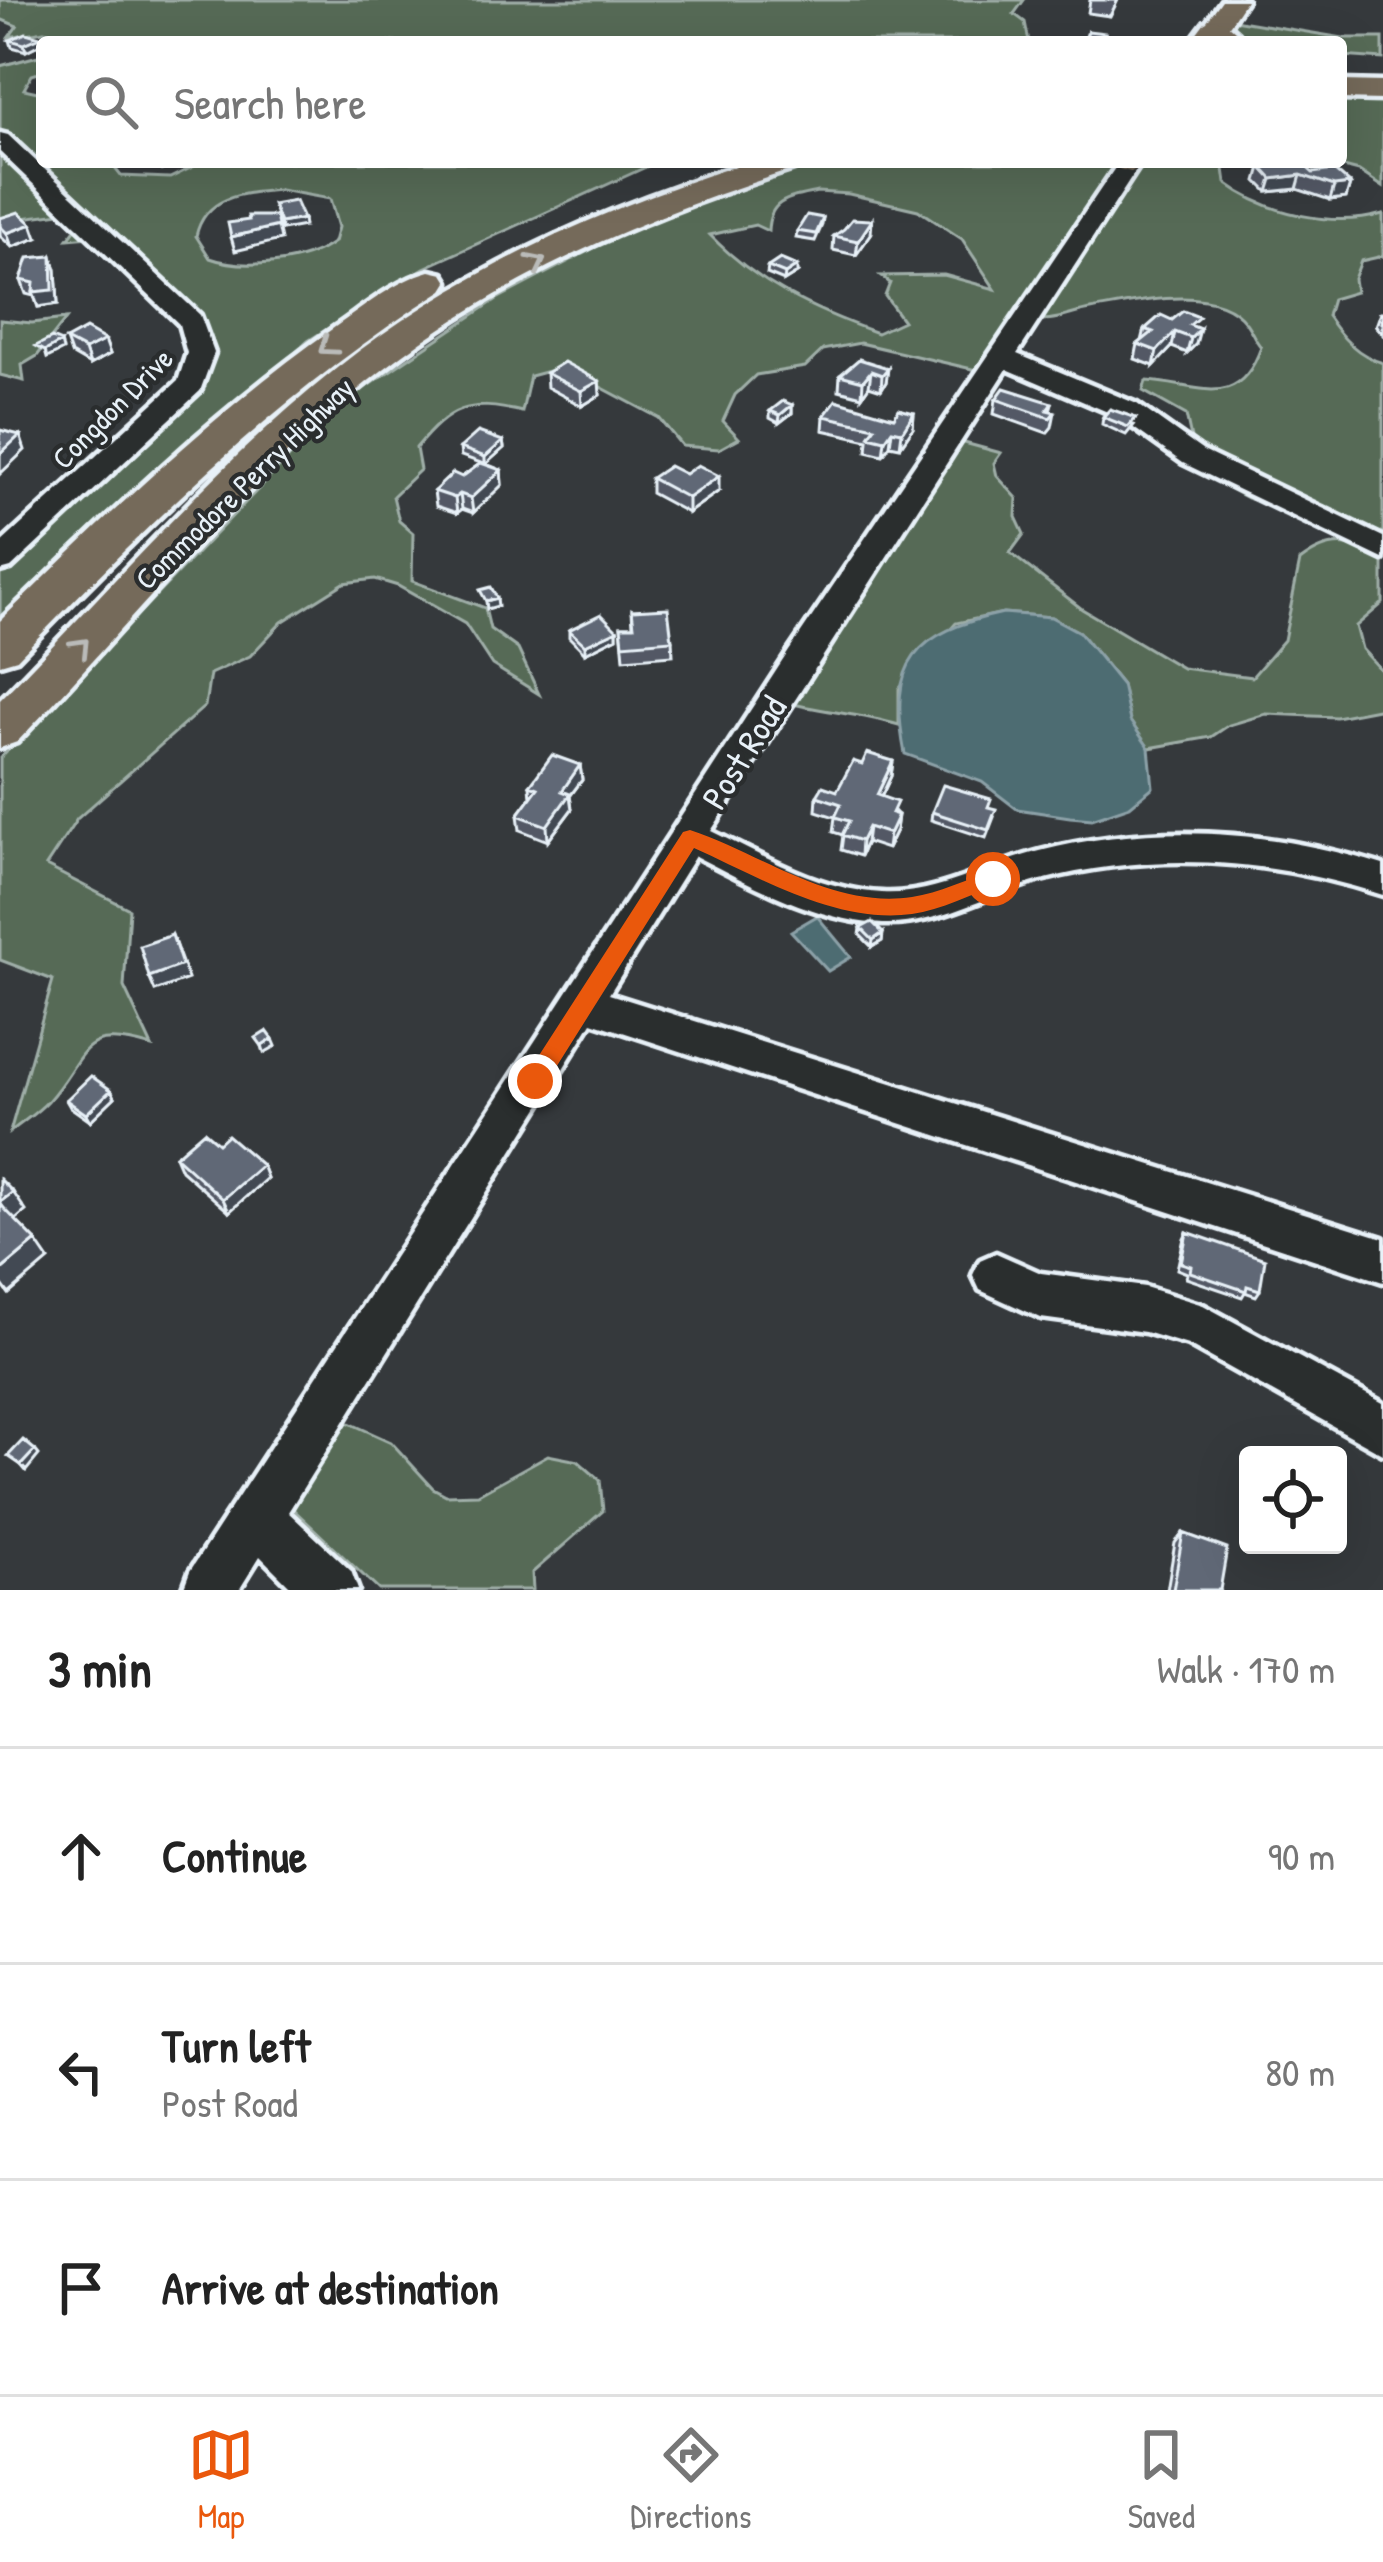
<!DOCTYPE html>
<meta charset="utf-8">
<style>
body{margin:0;font-family:"Patrick Hand",sans-serif;background:#f6f6f6;color:#222}
.controls{position:absolute;right:36px;bottom:36px;display:grid;overflow:hidden;border-radius:12px;box-shadow:0 12px 48px #0002}
.controls button{width:108px;height:108px;display:grid;place-items:center;padding:0;border:0;border-bottom:3px solid #e0e0e0;background:#fff;color:#222;font:60px sans-serif}
.stop{position:absolute;width:36px;height:36px;margin:-27px;border:9px solid #ea580c;border-radius:50%;background:#fff}
.stop.end{background:#ea580c;border-color:#fff;box-shadow:0 3px 12px #0008}
.list{margin:0;padding:0;list-style:none}
h2{display:flex;justify-content:space-between;align-items:center;height:156px;margin:0;padding:0 48px;font-size:51px}
h2 small{font-size:39px;font-weight:400;color:#767676}
.list li{display:grid;grid-template-columns:78px 1fr auto;gap:36px;align-items:center;box-sizing:border-box;height:216px;padding:0 48px;border-top:3px solid #e0e0e0}
.list b{display:block;font-size:45px;white-space:nowrap}
.list p{margin:0;font-size:39px;white-space:nowrap;color:#767676}
.list em{font-size:39px;font-style:normal;color:#767676}
.icon{flex:none;width:66px;height:66px;fill:none;stroke:currentColor;stroke-width:2;stroke-linecap:round;stroke-linejoin:round}
.map{position:relative;flex:none;width:1383px;height:1590px;overflow:hidden}
.search{position:absolute;background:#fff;box-shadow:0 12px 48px #0002;left:36px;right:36px;top:36px;height:132px;display:flex;align-items:center;gap:30px;box-sizing:border-box;padding:0 42px;border-radius:12px;color:#767676;font-size:45px}
.sheet{height:804px;background:#fff}
nav{display:flex;justify-content:space-around;align-items:center;box-sizing:border-box;height:168px;border-top:3px solid #e0e0e0;background:#fff;font-size:33px;color:#767676}
nav a{display:grid;justify-items:center;gap:6px}
nav .on{color:#ea580c}
.map>svg:first-child{display:block}
.green{fill:#566b57;stroke:#9faea8;stroke-width:3;fill-rule:evenodd}
.water{fill:#4e6c72;stroke:#8ca1a8;stroke-width:3}
.lines{fill:none;stroke-linecap:round;stroke-linejoin:round}
.minor-casing{stroke:#e8f1f8;stroke-width:9}
.major-casing{stroke:#e8f1f8;stroke-width:9}
.highway-casing{stroke:#e8f1f8;stroke-width:9}
.minor{fill:#2a2d2e;fill-rule:evenodd}
.major{fill:#746a5a;fill-rule:evenodd}
.highway{fill:#746a5a;fill-rule:evenodd}
.wall{fill:#535965;stroke:#e8f1f8;stroke-width:3}
.shaded-wall{fill:#434953;stroke:#e8f1f8;stroke-width:3}
.building{fill:#606876;stroke:#e8f1f8;stroke-width:3}
.oneway{stroke:#babbb9}
.route{fill:#ea580c}
.labels{text-anchor:middle;dominant-baseline:central;stroke-width:9;stroke-linejoin:round;paint-order:stroke}
.far-street-label{font-size:30px;fill:#e8f1f8;stroke:#2a2d2e}
.street-label{font-size:36px;fill:#e8f1f8;stroke:#2a2d2e}
</style>
<div class="map">
<svg width="1383" height="1590" viewBox="0 0 1383 1590">
<rect width="100%" height="100%" fill="#35393c"/>
<filter id="ink" filterUnits="userSpaceOnUse"><feTurbulence type="fractalNoise" baseFrequency=".00833" numOctaves="2"/><feDisplacementMap in="SourceGraphic" scale="24" xChannelSelector="R" yChannelSelector="G"/><feConvolveMatrix kernelMatrix="1 2 1 2 8 2 1 2 1" color-interpolation-filters="sRGB"/></filter>
<g filter="url(#ink)">
<!-- green -->
<path class="green" d="M0,0H1024L1014,14L1025,22L1029,42H63L61,35L44,31L9,37L17,26L0,19Z
M1228,19L1343,38H1383V59L1341,56V42H1255L1239,37Z
M42,55V72L32,75L24,89L42,93V162H110L121,176L170,178L203,162H657L424,268L308,341L0,624V559L130,442L204,352L101,236L68,239L83,219L75,211L0,221V66ZM280,190L330,199L338,227L334,242C305,264 243,270 210,258L196,236C205,195 244,193 280,190Z
M1341,99H1383V187L1359,171L1324,162H1341Z
M805,162H1223L1226,183C1267,214 1333,228 1383,214V256L1361,261L1354,279L1356,292L1332,299L1327,316C1342,338 1357,355 1383,363V542L1321,515L1247,498L1171,457L1192,443L1186,415L1143,391L1146,381C1196,383 1238,414 1261,347C1254,339 1252,331 1246,323C1217,281 1131,303 1091,310C1066,314 1053,324 1026,318L985,372L860,343L823,350L805,367L756,375L735,395L723,421L739,438L719,449L682,446L659,418L563,367L530,376L522,412C468,399 450,407 416,448L420,470L393,496L399,521L413,533L412,581L485,608L490,629L518,649L539,694L492,665L465,624L398,586L375,579L344,583L282,622L250,656L210,674L205,706L77,819L46,866L129,909L124,987L152,1047C77,1025 89,1055 48,1101C37,1113 22,1122 10,1132L53,980L0,960V758L339,405L497,299L685,200ZM817,192L849,194L918,210L962,239L995,289L944,275L881,276L890,283L885,296L903,321L877,333C813,310 757,284 710,235L755,225L768,231C769,199 789,198 817,192Z
M66,319L37,356L22,365L24,381L0,375V320L32,323Z
M946,438L1001,453L994,463L997,476L1017,498L1016,517L1024,534L1010,553L1082,609L1182,668L1252,677L1284,640L1300,561C1331,537 1350,542 1383,558V603L1356,626L1362,649L1383,672V708L1336,717L1266,714L1229,725L1211,737L1149,748L1130,721L1122,685L1079,632L1051,617L1003,613L956,623L899,689V725C859,713 821,712 781,701Z
M323,1411L391,1442L433,1488L446,1495L478,1494L548,1455L578,1461L600,1480L603,1511L532,1573L533,1590H379L278,1495Z"/>
<!-- water -->
<path class="water" d="M1003,613L1051,617L1079,632L1122,685L1130,721L1149,748L1153,787L1130,806L1092,819L1070,817L1017,809L982,782L905,754C887,662 915,632 1003,613Z
M817,916L851,957L828,971L791,931Z"/>
<g class="lines">
<!-- minor casing -->
<g class="minor-casing">
<path id="minor" d="M0,133L8,135L200,315L214,353L200,391L11,568L0,571V544L178,381L187,353L179,324L0,152Z
M1119,162L1141,163L1017,354L1137,404L1203,451L1383,537V559L1183,463L1117,416L1007,369L711,831C765,857 820,890 882,893C937,896 988,864 1040,851C1154,822 1271,830 1383,865V895C1272,859 1155,850 1041,880C988,894 939,926 883,924C816,921 754,886 695,856L609,994L1383,1238V1282L592,1022L288,1512L351,1571L358,1590H294L260,1556L239,1590H183L190,1571L789,651Z
M996,1253L1041,1273L1145,1287L1203,1305L1383,1403V1454L1188,1345L1145,1332L1041,1318L980,1290L973,1275L980,1260Z"/>
</g>
<!-- major casing -->
<g class="major-casing">
<path id="major" d="M1222,0H1246L1224,33H1206L1202,28Z"/>
</g>
<!-- highway casing -->
<g class="highway-casing">
<path id="highway" d="M1215,19L1225,22L1247,42H1190L1205,22Z
M1341,81L1383,82V100L1341,99Z
M749,162H799L794,169C642,217 490,282 366,383C239,487 130,624 17,742L0,748V700C110,589 214,466 337,368C456,273 604,207 749,162Z
M1114,162H1147L1131,172L1119,169Z
M430,271L443,274L448,282L443,290C281,392 149,523 17,659L0,664V621C106,517 213,413 335,327C363,308 396,280 430,271Z"/>
</g>
<!-- minor -->
<use href="#minor" class="minor"/>
<!-- major -->
<use href="#major" class="major"/>
<!-- highway -->
<use href="#highway" class="highway"/>
</g>
<!-- wall -->
<path class="wall" d="M1090,0H1118L1110,16L1088,13Z
M10,40L42,43L26,51L12,47Z
M1261,167L1313,173L1350,184L1346,198L1330,200L1297,189L1268,192L1257,181Z
M0,218L37,238L12,247L0,236Z
M823,218L822,225L815,241L796,238L797,231Z
M871,234L856,255L833,250L834,236Z
M768,267L797,273L784,281L767,274Z
M56,270L58,304L38,307L34,296L26,294L21,280Z
M1381,312H1383V334L1376,326Z
M1196,328V344L1187,353L1172,347L1154,366L1135,359L1138,344L1142,341L1145,329Z
M66,340H105L110,354L90,365L71,354Z
M888,368L886,382L881,390L869,386L862,396L839,390L840,375Z
M546,373L599,381L600,395L582,406L547,387Z
M996,399L1052,403L1050,411L1055,412L1052,427L1047,433L994,414Z
M792,405V413L779,423L770,418V411Z
M914,413L913,428L900,447L890,445L883,455L867,451L868,440L823,430L824,416L894,417Z
M1103,417L1134,425L1126,435L1102,424Z
M503,441L504,448L486,464L501,470L502,485L473,513L462,509L457,513L436,506L434,491L462,477L481,463L461,456L460,448Z
M651,478L719,491L688,513L651,493Z
M632,610L672,640L673,655L624,659L621,626H633Z
M569,630H617V637L585,653L569,637Z
M893,761L891,776L881,797L898,815L896,830L887,849L866,842L860,856L841,850L843,835L833,832L835,817L816,811L817,796L837,791L862,764Z
M580,765L582,780L570,796L572,809L548,841L520,830L518,815L531,798L530,785Z
M932,812L994,817L986,838L931,820Z
M861,928L883,933L882,941L872,947L860,935Z
M111,1090L115,1097L90,1121L70,1107L66,1100Z
M218,1143L262,1165L267,1178L229,1212L181,1170L175,1156Z
M1187,1232L1260,1290L1256,1296L1245,1292L1242,1297L1186,1278L1187,1273L1177,1269L1184,1238Z
M1183,1533L1220,1590H1167L1175,1543Z"/>
<!-- shaded-wall -->
<path class="shaded-wall" d="M40,37L42,43L26,51L24,44Z
M159,162H180L162,170Z
M1301,175L1297,189L1268,192L1272,179Z
M1350,184L1346,198L1330,200L1334,186Z
M303,219L304,226L282,230L280,223Z
M872,220L871,234L856,255L858,241Z
M32,224L37,238L12,247L7,233Z
M278,226L281,240L235,251L231,237Z
M52,256L56,270L58,304L38,307L33,292Z
M797,266V273L784,281L785,274Z
M1200,329L1196,344L1187,353L1191,338Z
M1175,332L1172,347L1154,366L1157,351Z
M105,340L110,354L90,365L85,350Z
M61,342L63,350L47,358L45,351Z
M888,368L886,382L881,390L882,375Z
M871,371L869,386L862,396L863,381Z
M599,381L600,395L582,406L581,391Z
M792,405V413L779,423L780,415Z
M914,413L913,428L900,447L902,432Z
M892,430L890,445L883,455L885,440Z
M20,435L25,450L0,474V454Z
M503,441L504,448L485,465V457Z
M501,470L502,485L473,513L471,498Z
M719,476V491L688,513V498Z
M460,494L462,509L457,513L455,498Z
M497,598L498,606L487,609L486,601Z
M617,630V637L585,653V645Z
M893,761L891,776L875,810L877,795Z
M580,765L582,780L570,796L572,809L548,841L547,826L562,791Z
M898,815L896,830L887,849L889,834Z
M868,827L866,842L860,856L861,841Z
M883,933L882,941L872,947L873,940Z
M172,935L188,979L155,991L149,977Z
M273,1039L276,1046L264,1053L262,1046Z
M111,1090L115,1097L90,1121L86,1114Z
M262,1165L267,1178L229,1212L223,1199Z
M13,1192L26,1211L12,1223L0,1202Z
M36,1241L49,1260L9,1294L0,1282V1271Z
M35,1450L39,1455L26,1471L21,1465Z"/>
<!-- building -->
<path class="building" d="M1088,31L1105,33L1101,42L1085,39Z
M26,33L40,37L24,44L10,40Z
M1291,162H1301L1313,173L1334,170L1350,184L1334,186L1301,175L1272,179L1261,167Z
M295,201L303,219L280,223L273,205Z
M19,212L32,224L7,233L0,226V218Z
M807,215L823,218L816,234L797,231Z
M248,216H276L278,226L231,237L228,223L249,220Z
M852,219L872,220L858,241L834,236L844,229Z
M52,256L53,290L33,292L34,283L21,280L28,258Z
M780,259L797,266L785,274L768,267Z
M1183,311L1199,317L1190,325L1200,329L1191,338L1175,332L1157,351L1138,344L1153,332L1145,329L1161,315L1172,320Z
M86,329L105,340L85,350L66,340Z
M52,338L61,342L45,351L36,346Z
M859,359L888,368L882,375L871,371L863,381L840,375Z
M564,362L599,381L581,391L546,373Z
M1004,388L1052,403L1047,410L1055,412L1050,418L996,399Z
M836,400L894,417L899,409L914,413L902,432L892,430L885,440L869,436L875,427L824,416Z
M783,401L792,405L780,415L770,411Z
M1110,409L1136,418L1128,427L1103,417Z
M0,430L20,435L0,454Z
M478,432L503,441L485,457L460,448Z
M481,463L501,470L471,498L460,494L455,498L434,491L453,473L462,477Z
M698,465L719,476L688,498L651,478L669,466L685,474Z
M491,587L497,598L486,601L480,590Z
M668,608L672,640L623,644L621,626H634L632,610Z
M601,614L617,630L585,645L569,630Z
M867,753L893,761L877,795L897,802L892,813L898,815L889,834L868,827L861,841L842,835L849,821L835,817L841,804L817,796L823,786L837,791L853,761L862,764Z
M552,755L580,765L562,791L570,794L547,826L518,815L538,788L530,785Z
M943,785L991,799L988,807L996,809L988,830L932,812Z
M872,922L883,933L873,940L861,928Z
M172,935L182,965L149,977L140,946Z
M267,1031L273,1039L262,1046L256,1038Z
M91,1076L111,1090L86,1114L66,1100Z
M204,1131L218,1143L227,1135L262,1165L223,1199L175,1156Z
M0,1179L13,1192L0,1202Z
M0,1204L36,1241L0,1271Z
M1187,1232L1265,1259L1260,1290L1247,1286L1246,1291L1190,1272L1191,1266L1181,1263Z
M23,1440L35,1450L21,1465L8,1456Z
M1183,1533L1227,1549L1220,1590H1173Z"/>
<!-- one-way arrows -->
<defs><path id="oneway-chevron" d="M-2-3.5L2.5 0L-2 3.5" fill="none" stroke-width="1.6" stroke-linecap="round" stroke-linejoin="round" transform="scale(3)"/></defs>
<g class="oneway">
<use href="#oneway-chevron" transform="translate(537 263) rotate(-27)"/>
<use href="#oneway-chevron" transform="translate(327 347) rotate(145)"/>
<use href="#oneway-chevron" transform="translate(81 646) rotate(-46)"/>
</g>
</g>
<!-- route -->
<path class="route" d="M690,830C762,854 832,909 912,897C939,893 967,879 993,871L1003,879L1000,884C972,894 941,910 912,914C836,924 761,878 694,848L543,1088H527V1074L683,832Z"/>
<g class="labels">
<!-- far-street labels -->
<g class="far-street-label">
<text transform="translate(112 408) rotate(-45)">Congdon Drive</text>
<text transform="translate(244 483) rotate(-44)">Commodore Perry Highway</text>
</g>
<!-- street labels -->
<g class="street-label">
<text transform="translate(743 752) rotate(-58)">Post Road</text>
</g>
</g>
</svg>
<div class="controls">
<button><svg class="icon" aria-label="locate" viewBox="0 0 24 24"><circle cx="12" cy="12" r="6"/><path d="M12 2v4M12 18v4M2 12h4M18 12h4"/></svg></button>
</div>
<div class="stop" style="left:993px;top:879px"></div>
<div class="stop end" style="left:535px;top:1081px"></div>
<div class="search"><svg class="icon" aria-label="search" viewBox="0 0 24 24"><circle cx="10" cy="10" r="6"/><path d="M15 15l6 6"/></svg>Search here</div>
</div>
<section class="sheet">
<h2>3 min<small>Walk · 170 m</small></h2>
<ul class="list">
<li><svg class="icon" aria-label="ahead" viewBox="0 0 24 24"><path d="M12 20V5M6 11l6-6 6 6"/></svg><div><b>Continue</b></div><em>90 m</em></li>
<li><svg class="icon" aria-label="left" viewBox="0 0 24 24"><path d="M17 20v-9H6M10 6l-5 5 5 5"/></svg><div><b>Turn left</b><p>Post Road</p></div><em>80 m</em></li>
<li><svg class="icon" aria-label="arrive" viewBox="0 0 24 24"><path d="M6 21V4h12l-3 4 3 4H6"/></svg><div><b>Arrive at destination</b></div></li>
</ul>
</section>
<nav>
<a class="on"><svg class="icon" aria-label="map" viewBox="0 0 24 24"><path d="M3 6l6-2 6 2 6-2v14l-6 2-6-2-6 2zM9 4v14M15 6v14"/></svg>Map</a>
<a><svg class="icon" aria-label="directions" viewBox="0 0 24 24"><path d="M12 3l9 9-9 9-9-9zM9 14v-3h6M13 9l2 2-2 2"/></svg>Directions</a>
<a><svg class="icon" aria-label="saved" viewBox="0 0 24 24"><path d="M7 4h10v16l-5-4-5 4z"/></svg>Saved</a>
</nav>
